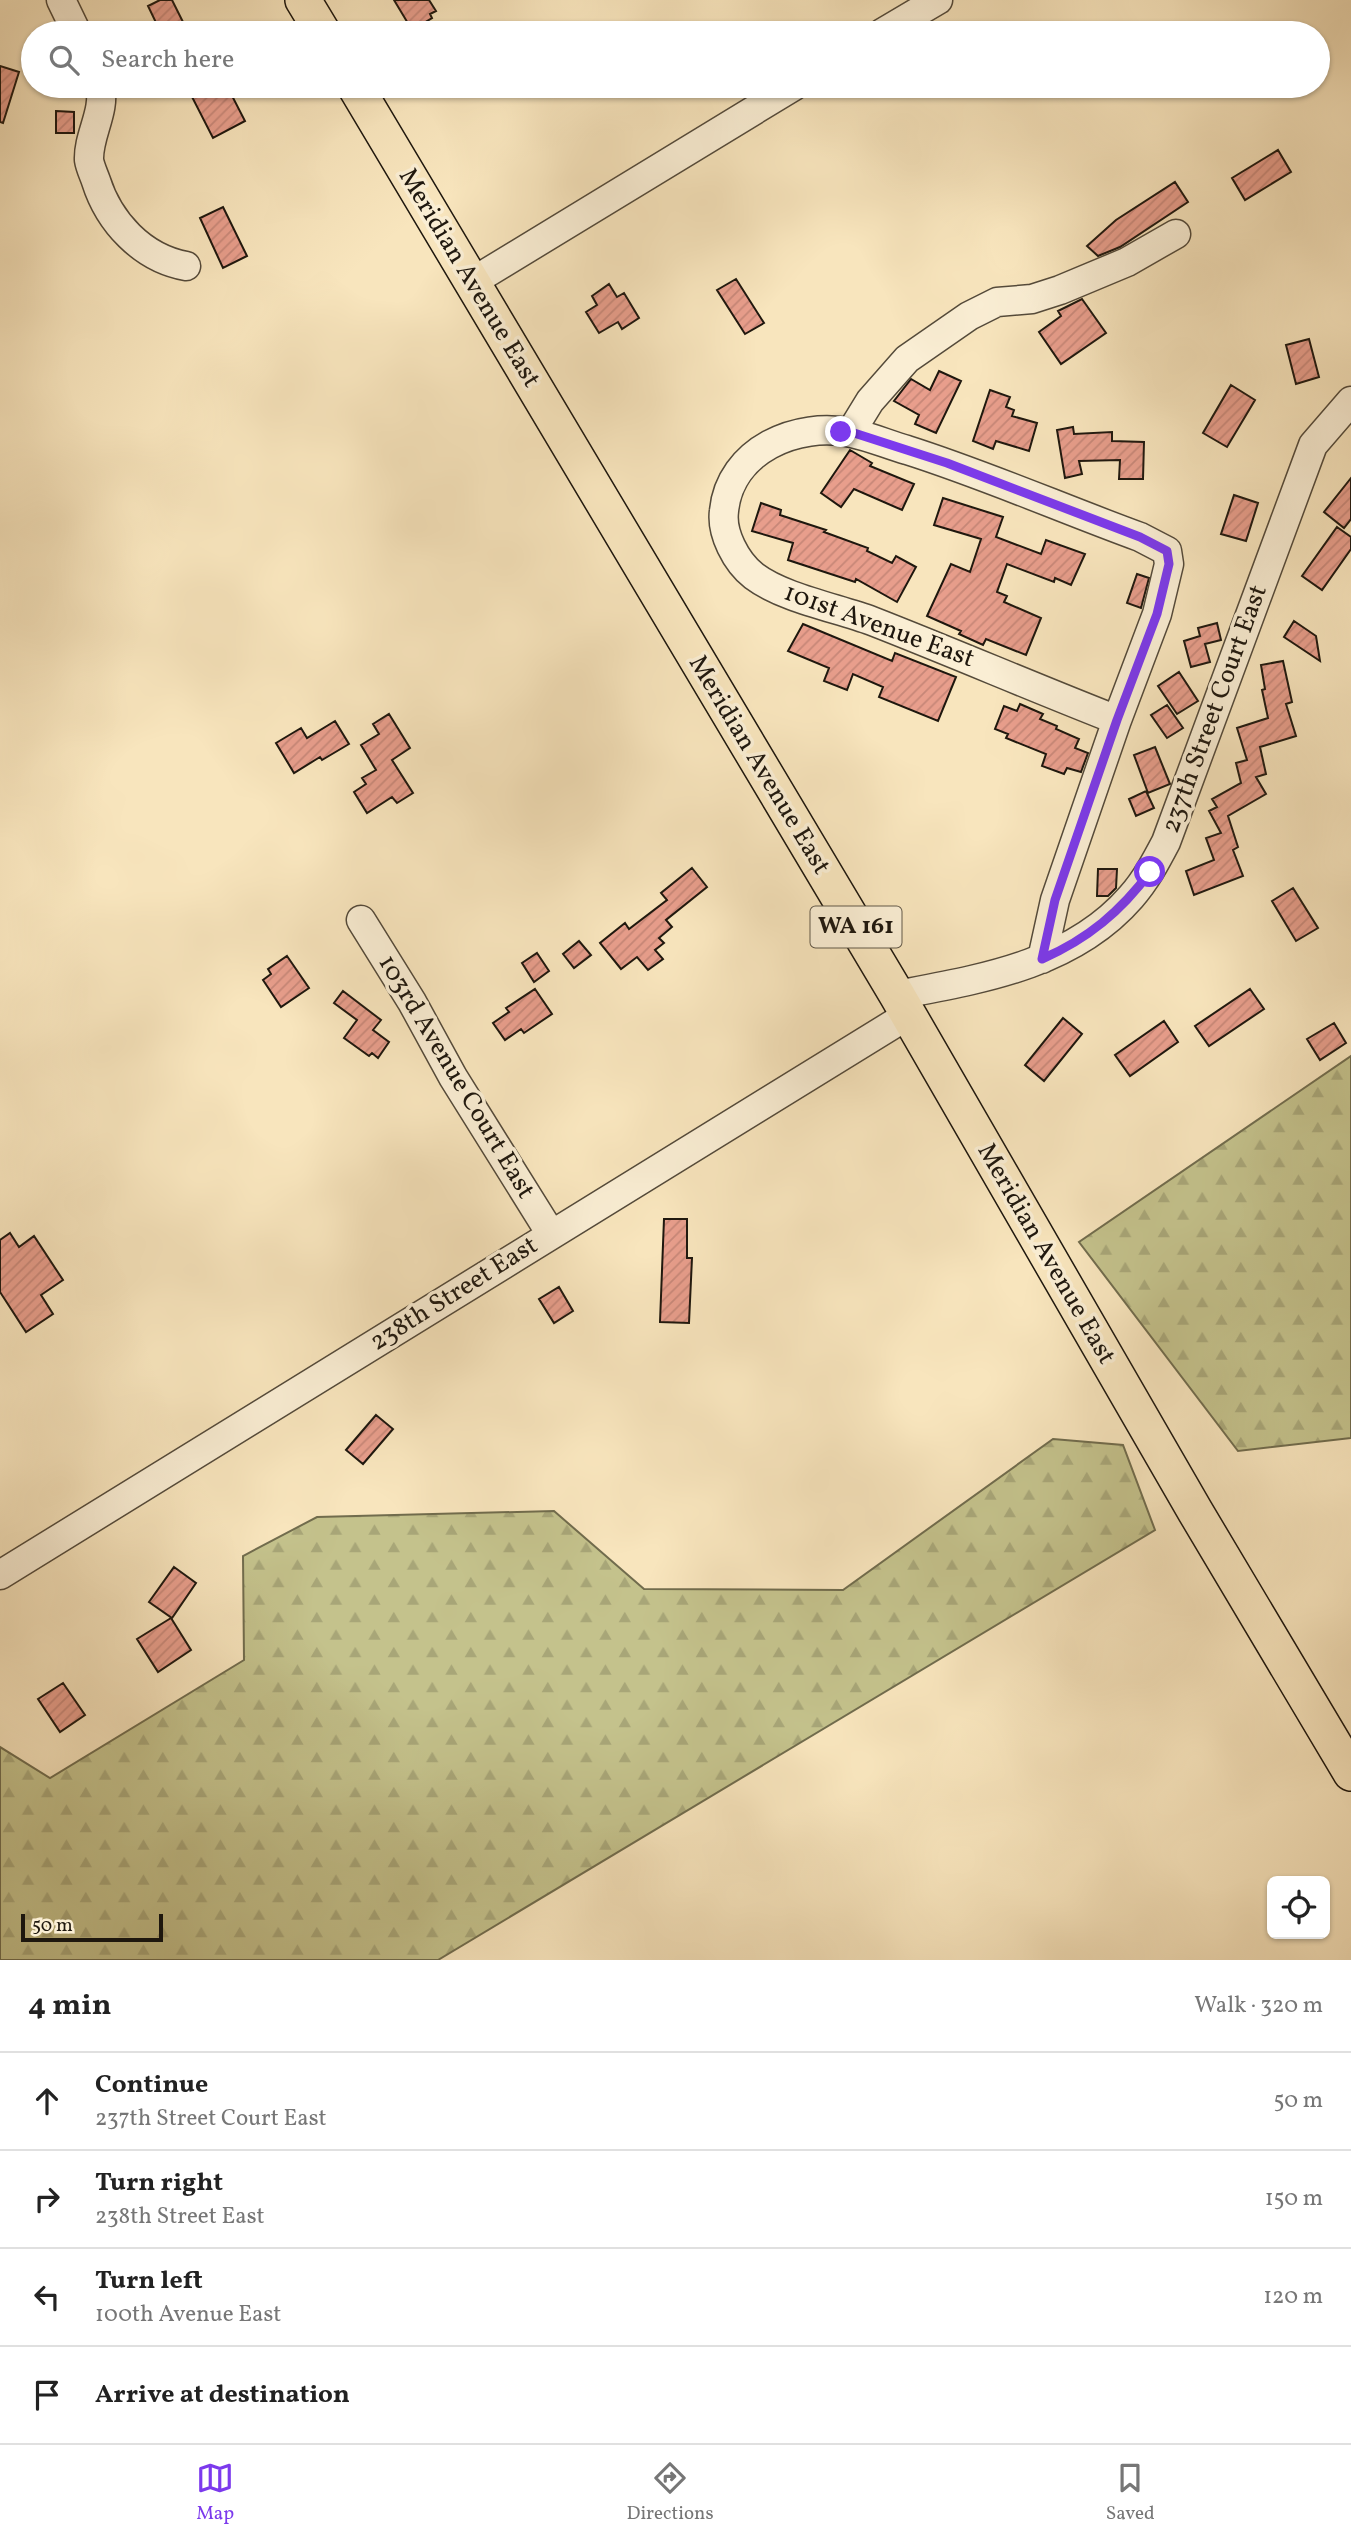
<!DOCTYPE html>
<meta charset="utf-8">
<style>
body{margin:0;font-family:Vollkorn,serif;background:#f6f6f6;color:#222}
.controls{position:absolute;right:21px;bottom:21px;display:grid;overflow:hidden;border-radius:10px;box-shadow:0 2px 5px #0004}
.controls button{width:63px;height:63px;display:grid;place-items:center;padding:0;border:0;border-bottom:2px solid #e0e0e0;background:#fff;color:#222;font:35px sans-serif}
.scale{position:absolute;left:21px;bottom:18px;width:142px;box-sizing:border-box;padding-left:7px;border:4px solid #1e170e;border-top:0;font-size:19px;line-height:24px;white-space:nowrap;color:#1e170e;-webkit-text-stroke:5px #faeed4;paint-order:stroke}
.stop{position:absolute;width:21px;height:21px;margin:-16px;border:5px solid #7c3aed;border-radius:50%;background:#fff}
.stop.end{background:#7c3aed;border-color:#fff;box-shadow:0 2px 7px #0008}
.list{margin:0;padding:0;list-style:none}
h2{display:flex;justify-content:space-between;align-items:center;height:91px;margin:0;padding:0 28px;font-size:30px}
h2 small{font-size:23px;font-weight:400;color:#767676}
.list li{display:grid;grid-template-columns:46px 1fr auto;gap:21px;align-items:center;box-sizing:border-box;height:98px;padding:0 28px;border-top:2px solid #e0e0e0}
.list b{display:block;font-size:26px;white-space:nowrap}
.list p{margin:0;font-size:23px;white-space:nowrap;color:#767676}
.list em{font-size:23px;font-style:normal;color:#767676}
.icon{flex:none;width:38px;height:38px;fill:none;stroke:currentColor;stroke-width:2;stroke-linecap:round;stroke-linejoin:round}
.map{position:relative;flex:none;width:1351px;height:1960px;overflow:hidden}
.search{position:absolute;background:#fff;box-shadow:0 2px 5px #0004;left:21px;right:21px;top:21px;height:77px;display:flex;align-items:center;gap:18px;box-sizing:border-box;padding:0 24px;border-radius:38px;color:#767676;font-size:26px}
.sheet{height:483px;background:#fff}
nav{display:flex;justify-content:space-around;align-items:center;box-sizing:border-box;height:98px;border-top:2px solid #e0e0e0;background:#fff;font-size:19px;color:#767676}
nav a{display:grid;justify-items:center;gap:4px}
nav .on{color:#7c3aed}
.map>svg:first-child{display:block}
.forest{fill:url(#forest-firs);stroke:#716c4d;stroke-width:2}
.building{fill:url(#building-hatch);stroke:#1e170e;stroke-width:2}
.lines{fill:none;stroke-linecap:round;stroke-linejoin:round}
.minor-casing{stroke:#544a3a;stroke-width:31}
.major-casing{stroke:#1e170e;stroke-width:38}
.minor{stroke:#faeed4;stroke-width:28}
.major{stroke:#f8e5bd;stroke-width:35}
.route{stroke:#7c3aed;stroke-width:9}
.labels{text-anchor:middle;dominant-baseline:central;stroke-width:7;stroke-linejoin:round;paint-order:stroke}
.shield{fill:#faeed4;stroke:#605849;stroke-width:2}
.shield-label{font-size:24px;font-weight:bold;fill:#1e170e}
.street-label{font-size:26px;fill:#1e170e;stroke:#faeed4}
</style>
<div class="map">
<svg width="1351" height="1960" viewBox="0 0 1351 1960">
<defs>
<pattern id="forest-firs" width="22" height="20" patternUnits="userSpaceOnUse" patternTransform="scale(1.75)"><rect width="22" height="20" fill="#c4c28c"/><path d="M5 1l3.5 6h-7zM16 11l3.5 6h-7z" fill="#a8a678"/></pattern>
<pattern id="building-hatch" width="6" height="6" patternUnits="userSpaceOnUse" patternTransform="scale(1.75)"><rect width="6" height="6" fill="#e89e8c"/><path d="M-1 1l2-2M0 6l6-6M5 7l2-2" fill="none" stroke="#c78778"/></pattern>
</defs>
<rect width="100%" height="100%" fill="#f8e5bd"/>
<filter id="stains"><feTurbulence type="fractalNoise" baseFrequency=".00286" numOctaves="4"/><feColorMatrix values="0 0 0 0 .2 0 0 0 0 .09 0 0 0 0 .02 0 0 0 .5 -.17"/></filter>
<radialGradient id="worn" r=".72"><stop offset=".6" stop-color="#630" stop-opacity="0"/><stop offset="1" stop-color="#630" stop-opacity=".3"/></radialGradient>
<!-- forest -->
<path class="forest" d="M1351,1056V1438L1238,1451L1079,1242Z
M1053,1439L1123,1445L1155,1530L438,1960H0V1747L50,1778L244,1660L243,1556L317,1517L554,1511L644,1589L843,1590Z"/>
<!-- building -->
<path class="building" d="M160,0H172L185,26L169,33H161L148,6Z
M394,0H429L436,11L430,14L432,18L412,30Z
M0,66L19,72L3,123L0,122Z
M199,86H227L245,121L213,138L189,91Z
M56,111L74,112V133H56Z
M1278,150L1291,172L1245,200L1232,178Z
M1175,182L1188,202L1120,247L1098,256L1087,246L1116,220Z
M223,207L247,256L223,268L200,218Z
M736,279L764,323L745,334L717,290Z
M609,284L617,297L624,293L639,318L622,329L618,322L599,333L586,312L597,305L592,296Z
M1082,299L1106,333L1061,364L1039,332L1061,316L1058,311Z
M1309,339L1319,377L1296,384L1286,345Z
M939,371L961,381L936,433L915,424L919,415L894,401L911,379L930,390Z
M1231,385L1255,400L1227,447L1203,433Z
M990,390L1010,397L1006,407L1014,410L1012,416L1037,423L1029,451L996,441L993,449L973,441Z
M1073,427L1074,434L1112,432V441L1144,442L1143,479H1119L1120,460L1079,461L1082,474L1065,478L1057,430Z
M850,450L872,463L870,466L914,484L902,510L854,489L841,507L821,493Z
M1351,478V519L1344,528L1324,512Z
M1234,495L1258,503L1246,541L1221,534Z
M943,498L1003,517L996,537L1041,554L1046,540L1085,554L1071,585L1055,578L1054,582L1007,564L997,592L1007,596L1004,602L1041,618L1026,655L986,639L983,645L959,634L961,631L927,616L951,564L970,572L981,539L934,525Z
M761,503L781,510L780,515L826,530L824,532L868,548L867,551L892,563L896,556L916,567L897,602L856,579L855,582L788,560L793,543L752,531Z
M1337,527L1351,537V549L1322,590L1302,576Z
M1137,574L1149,578L1141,608L1127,603Z
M1294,621L1316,636L1320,661L1284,637Z
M1217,623L1221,640L1205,644L1210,662L1191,667L1184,641L1200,636L1198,628Z
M803,624L892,661L895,653L956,677L938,721L879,697L883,687L853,674L847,690L824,681L829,668L788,651Z
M1283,661L1292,702L1286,704L1296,736L1260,747L1266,774L1256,777L1266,794L1228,816L1238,847L1233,850L1243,876L1194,895L1186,871L1214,860L1206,838L1221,833L1209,811L1217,807L1212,799L1241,783L1236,763L1247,760L1237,728L1268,718L1262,690L1265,689L1261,665Z
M1179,672L1198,701L1177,714L1158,686Z
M1020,704L1043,714L1040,719L1057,726L1056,729L1079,739L1075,748L1088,753L1081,772L1067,768L1064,774L1042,766L1046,754L1006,738L1008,734L995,729L1004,706L1017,711Z
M1167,705L1183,728L1167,738L1151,715Z
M389,714L410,748L392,760L413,793L397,803L392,797L367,813L354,792L366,784L362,778L376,770L361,745L379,734L373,724Z
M335,721L349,744L322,760L320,757L294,773L276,743L301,728L307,738Z
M1155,747L1170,784L1148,793L1134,755Z
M1146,791L1154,808L1136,816L1129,799Z
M692,868L707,887L666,920L672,927L659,938L664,943L655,950L663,959L648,970L637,957L621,969L600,943L625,923L629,929L667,900L661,893Z
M1098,869H1117L1116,888L1108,896H1097Z
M1293,888L1318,928L1296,941L1272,901Z
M579,941L591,955L574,968L563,954Z
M537,953L549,971L534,982L522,963Z
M287,956L309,988L281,1007L263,980L271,974L268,969Z
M535,989L552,1014L524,1033L521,1029L505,1040L493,1023L509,1012L506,1008Z
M1250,989L1264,1009L1209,1046L1195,1026Z
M343,991L381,1020L373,1030L389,1042L378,1058L372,1053L369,1056L344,1038L357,1020L334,1003Z
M1063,1018L1082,1034L1044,1081L1025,1065Z
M1164,1021L1178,1042L1130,1076L1115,1055Z
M1334,1023L1346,1043L1320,1060L1307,1039Z
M664,1219H687V1258H692L689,1323L660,1322Z
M10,1233L19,1247L34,1236L63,1280L41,1295L53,1314L26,1332L0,1292V1240Z
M559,1287L573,1311L554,1323L539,1299Z
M376,1415L393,1429L363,1464L346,1450Z
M174,1567L196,1583L172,1618L149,1602Z
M171,1618L191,1650L158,1672L137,1639Z
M63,1683L85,1715L60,1732L38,1699Z"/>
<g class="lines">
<!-- minor casing -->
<g class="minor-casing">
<path id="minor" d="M61,0L77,33
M882,33L938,0
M100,86C106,111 88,135 89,160C90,167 94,175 96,181C109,222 142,258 186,266
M472,282L794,86
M851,432L870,401L907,359L969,316L997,302L1032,299L1060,290L1127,262L1176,234
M361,920L412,1002L453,1077L551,1234
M1042,959L1055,900L1117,720L1157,614L1169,564L1167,551L1140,537C1063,509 986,475 907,450C889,445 871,437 852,433C797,421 730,450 724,511C721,533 736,562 754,576C783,598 837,608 872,621C954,653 1035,688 1117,720
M897,995C981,979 1072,965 1131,897C1146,880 1156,861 1166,842L1313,445L1351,401
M0,1575L908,1015"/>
</g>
<!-- major casing -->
<g class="major-casing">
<path id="major" d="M303,0L323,33
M355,86L897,995L1195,1511L1351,1773"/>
</g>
<!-- minor -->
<use href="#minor" class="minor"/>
<!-- major -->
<use href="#major" class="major"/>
</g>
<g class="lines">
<!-- route -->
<path class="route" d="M841,432H851L947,463L1140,537L1167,551L1169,564L1157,614L1117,720L1055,900L1042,959C1088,939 1121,911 1150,872"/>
</g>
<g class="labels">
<!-- shield labels -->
<rect class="shield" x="810.5" y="906.5" width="91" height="41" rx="5"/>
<g class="shield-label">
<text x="856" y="927">WA 161</text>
</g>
<!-- street labels -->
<g class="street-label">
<text transform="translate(469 278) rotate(59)">Meridian Avenue East</text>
<text transform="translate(879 626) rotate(20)">101st Avenue East</text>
<text transform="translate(1215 709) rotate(-70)">237th Street Court East</text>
<text transform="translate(759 765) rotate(59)">Meridian Avenue East</text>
<text transform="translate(456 1077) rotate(59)">103rd Avenue Court East</text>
<text transform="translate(1046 1254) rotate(60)">Meridian Avenue East</text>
<text transform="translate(454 1294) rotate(-32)">238th Street East</text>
</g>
</g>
<rect width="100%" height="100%" filter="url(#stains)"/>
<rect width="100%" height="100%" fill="url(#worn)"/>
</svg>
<div class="controls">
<button><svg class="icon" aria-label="locate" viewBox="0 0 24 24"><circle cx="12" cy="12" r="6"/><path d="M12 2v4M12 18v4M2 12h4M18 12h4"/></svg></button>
</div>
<div class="scale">50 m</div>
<div class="stop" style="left:1150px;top:872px"></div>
<div class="stop end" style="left:841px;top:432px"></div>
<div class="search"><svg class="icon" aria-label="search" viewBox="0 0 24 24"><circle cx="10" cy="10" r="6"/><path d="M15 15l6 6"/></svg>Search here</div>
</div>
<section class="sheet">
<h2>4 min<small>Walk · 320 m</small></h2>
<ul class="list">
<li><svg class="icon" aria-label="ahead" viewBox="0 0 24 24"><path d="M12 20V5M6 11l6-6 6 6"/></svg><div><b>Continue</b><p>237th Street Court East</p></div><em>50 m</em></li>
<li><svg class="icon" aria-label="right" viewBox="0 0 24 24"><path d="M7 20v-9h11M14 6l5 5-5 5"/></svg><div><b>Turn right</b><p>238th Street East</p></div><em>150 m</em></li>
<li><svg class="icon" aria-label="left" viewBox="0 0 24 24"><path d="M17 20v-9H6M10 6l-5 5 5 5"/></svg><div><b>Turn left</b><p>100th Avenue East</p></div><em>120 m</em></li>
<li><svg class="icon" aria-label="arrive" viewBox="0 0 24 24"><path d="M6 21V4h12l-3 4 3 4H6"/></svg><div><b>Arrive at destination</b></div></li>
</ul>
</section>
<nav>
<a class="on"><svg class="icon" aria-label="map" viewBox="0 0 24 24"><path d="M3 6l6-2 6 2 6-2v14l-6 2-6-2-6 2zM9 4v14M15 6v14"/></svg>Map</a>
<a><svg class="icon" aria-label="directions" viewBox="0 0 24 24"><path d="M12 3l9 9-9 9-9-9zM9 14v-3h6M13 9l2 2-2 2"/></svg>Directions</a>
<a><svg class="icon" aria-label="saved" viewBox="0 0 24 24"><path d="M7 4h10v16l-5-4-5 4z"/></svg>Saved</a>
</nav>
